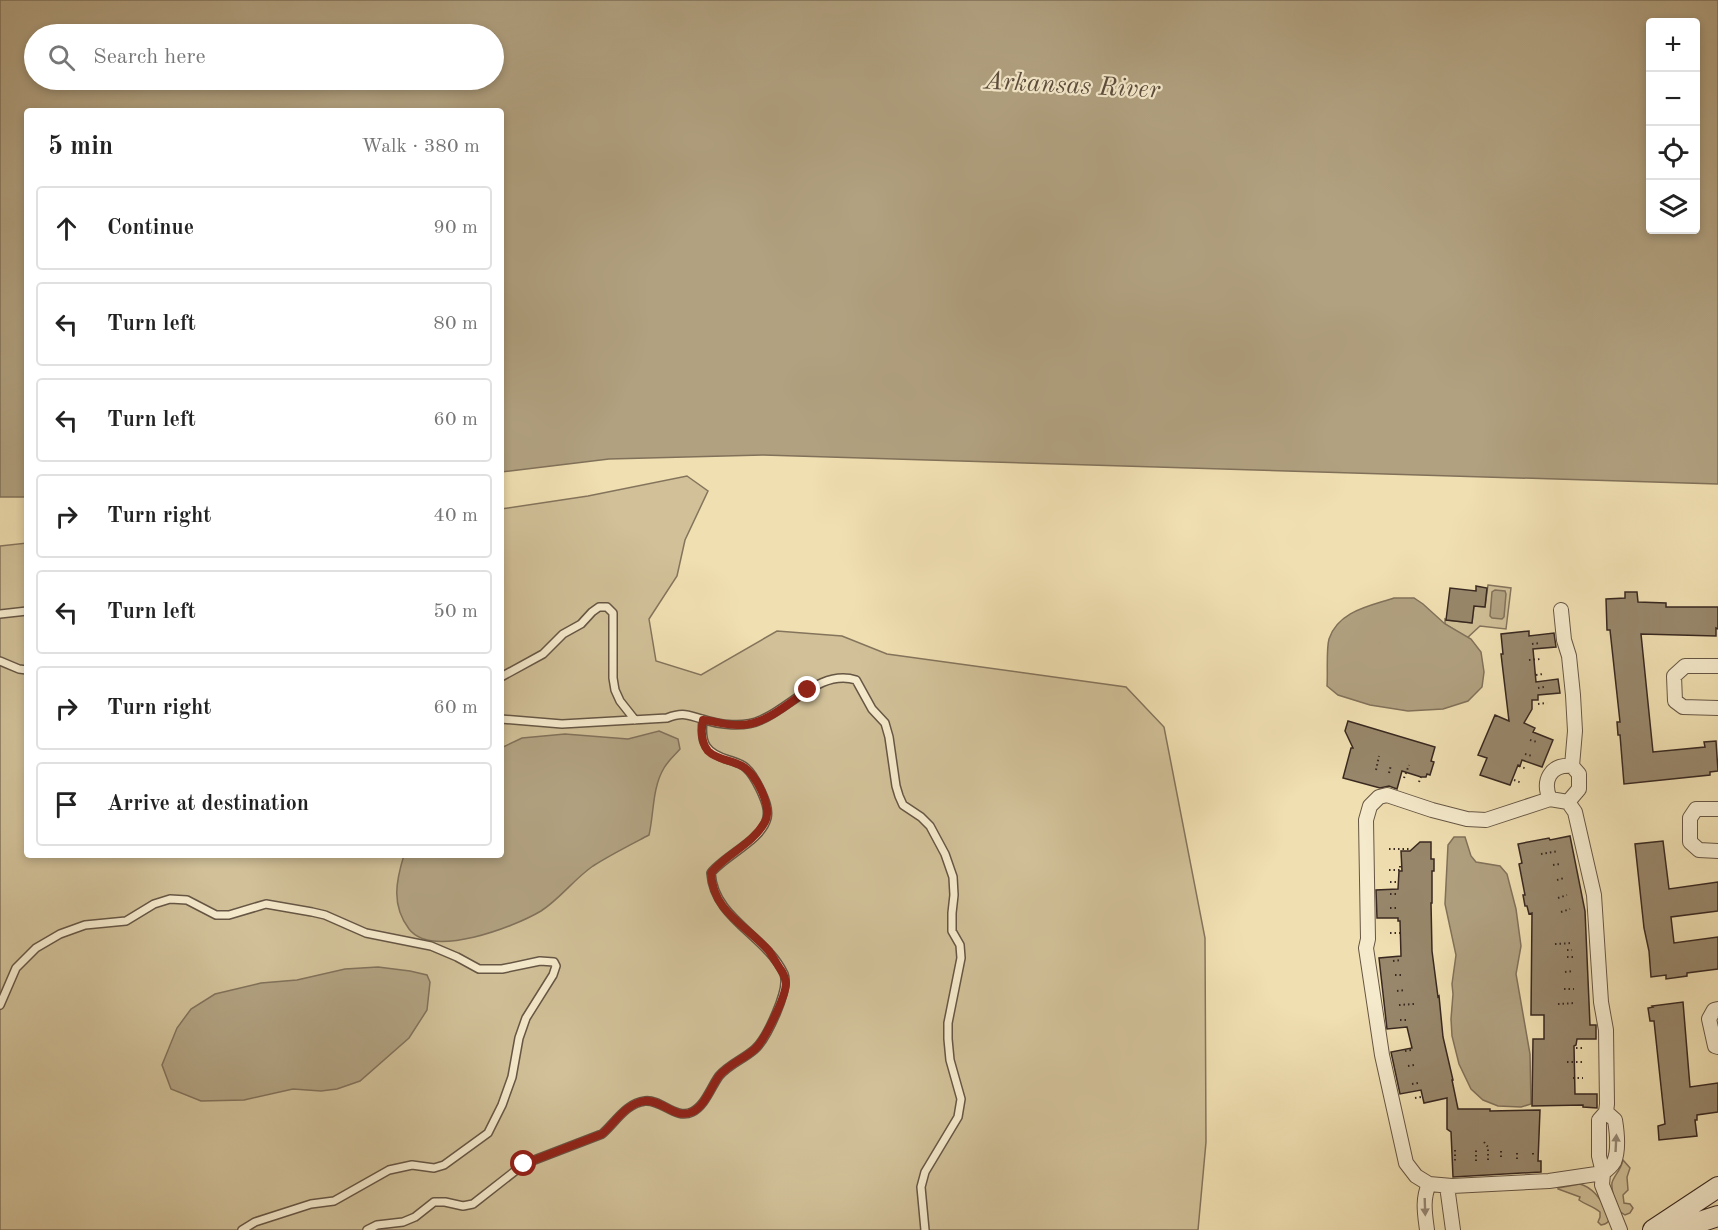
<!DOCTYPE html>
<meta charset="utf-8">
<style>
body{margin:0;font-family:"Old Standard TT",serif;background:#f6f6f6;color:#222}
.controls{position:absolute;right:18px;top:18px;display:grid;overflow:hidden;border-radius:6px;box-shadow:0 3px 9px #0003}
.controls button{width:54px;height:54px;display:grid;place-items:center;padding:0;border:0;border-bottom:2px solid #e0e0e0;background:#fff;color:#222;font:30px sans-serif}
.stop{position:absolute;width:18px;height:18px;margin:-14px;border:4px solid #8f2418;border-radius:50%;background:#fff}
.stop.end{background:#8f2418;border-color:#fff;box-shadow:0 2px 6px #0008}
.list{margin:0;padding:0;list-style:none}
h2{display:flex;justify-content:space-between;align-items:center;height:78px;margin:0;padding:0 24px;font-size:26px}
h2 small{font-size:20px;font-weight:400;color:#767676}
.list li{display:grid;grid-template-columns:39px 1fr auto;gap:18px;align-items:center;box-sizing:border-box;height:84px;margin:0 12px 12px;padding:0 12px;border:2px solid #e0e0e0;border-radius:6px}
.list b{display:block;font-size:22px;white-space:nowrap}
.list em{font-size:20px;font-style:normal;color:#767676}
.icon{flex:none;width:33px;height:33px;fill:none;stroke:currentColor;stroke-width:2;stroke-linecap:round;stroke-linejoin:round}
.map{position:relative;flex:none;width:1718px;height:1230px;overflow:hidden}
.search{position:absolute;background:#fff;box-shadow:0 3px 9px #0003;left:24px;top:24px;width:480px;height:66px;display:flex;align-items:center;gap:15px;box-sizing:border-box;padding:0 21px;border-radius:33px;color:#767676;font-size:22px}
.panel{position:absolute;background:#fff;box-shadow:0 3px 9px #0003;left:24px;top:108px;width:480px;height:750px;border-radius:6px}
.map>svg:first-child{display:block}
.green{fill:#d1c098;stroke:#84745c;stroke-width:1.5}
.water{fill:#b1a180;stroke:#81715a;stroke-width:1.5;fill-rule:evenodd}
.building{fill:#98876b;stroke:#382820;stroke-width:1.5}
.lines{fill:none;stroke-linecap:round;stroke-linejoin:round}
.lane-casing{stroke:#665644;stroke-width:10}
.street-casing{stroke:#665644;stroke-width:16}
.secondary-casing{stroke:#382820;stroke-width:22}
.path{stroke:#382820;stroke-width:2;stroke-dasharray:1.5 3;stroke-linecap:butt}
.lane{stroke:#f5eacc;stroke-width:7}
.street{stroke:#f5eacc;stroke-width:14}
.secondary{stroke:#f5eacc;stroke-width:20}
.oneway{fill:#968976}
.route{stroke:#8f2418;stroke-width:8}
.labels{text-anchor:middle;dominant-baseline:central;stroke-width:4.5;stroke-linejoin:round;paint-order:stroke}
.water-label{font-size:26px;font-style:italic;fill:#5c4c3d;stroke:#f5eacc}
</style>
<div class="map">
<svg width="1718" height="1230" viewBox="0 0 1718 1230">
<rect width="100%" height="100%" fill="#f0dfb1"/>
<filter id="stains"><feTurbulence type="fractalNoise" baseFrequency=".00333" numOctaves="4"/><feColorMatrix values="0 0 0 0 .2 0 0 0 0 .09 0 0 0 0 .02 0 0 0 .5 -.17"/></filter>
<radialGradient id="worn" r=".72"><stop offset=".6" stop-color="#630" stop-opacity="0"/><stop offset="1" stop-color="#630" stop-opacity=".3"/></radialGradient>
<!-- green -->
<path class="green" d="M687,476L708,491L685,540L677,576L649,619L656,661L701,675L777,631L842,636L887,654L1126,687L1164,727L1205,938L1206,1142L1198,1230H0V546L27,543V855H501V509L588,496Z
M1488,585L1511,588L1506,629L1480,626L1467,638L1445,624V619L1447,620L1472,623L1474,606L1485,607Z
M1623,1160L1630,1168L1627,1177L1628,1190L1623,1195L1624,1203L1630,1204L1633,1208L1630,1213L1625,1215L1616,1209C1615,1205 1611,1186 1612,1183C1613,1177 1621,1170 1623,1160Z
M1580,1184C1595,1188 1602,1203 1611,1216C1609,1222 1607,1224 1601,1225L1598,1222L1600,1217V1212C1593,1206 1586,1205 1579,1200L1580,1197L1558,1189V1188Z"/>
<!-- water -->
<path class="water" d="M0,0H1718V484L763,455L609,459L501,472V111H27V497H0ZM1696,22V230H1650V22ZM494,34V80H34V34Z
M1495,590L1505,591L1506,594L1504,617L1502,619L1492,618L1490,616L1492,592Z
M1394,598H1414L1423,604L1445,624L1471,639L1481,652L1484,672L1482,687L1468,701L1443,709L1408,711L1370,705L1338,695L1327,686C1328,674 1326,650 1329,639C1338,611 1370,606 1394,598Z
M659,731L678,739L680,749C675,755 668,761 664,768C652,788 654,814 649,835C630,845 610,855 593,866C574,879 560,899 541,911C514,927 432,959 409,929C391,905 396,881 404,855H501V748L522,738L565,734L628,739Z
M1454,837H1465L1471,856L1476,862L1500,866L1507,874L1516,909L1521,946L1516,974L1530,1054L1531,1104L1521,1107L1498,1106L1483,1100L1471,1089L1459,1064L1452,1036L1451,1019L1453,994L1452,984L1456,955L1445,904L1448,845Z
M378,967L410,971L427,975L430,982L427,1010L409,1038L360,1081L337,1089L321,1091L293,1089L244,1100L201,1101L171,1089L162,1065L177,1028L191,1009L215,994L261,983L297,980L345,969Z"/>
<!-- building -->
<path class="building" d="M1476,586L1487,588L1485,607L1474,606L1472,623L1446,620L1450,588L1476,591Z
M1625,592H1637L1638,602L1666,603V607H1718V629L1716,628V636L1641,634L1653,752L1705,747L1704,742L1716,741L1718,771L1710,772V775L1624,784L1620,735H1618L1617,722H1620L1610,630H1607L1606,599L1625,598Z
M1529,631V636L1554,633L1556,647L1533,649L1536,682L1558,679L1560,693L1538,695V700H1532V709L1524,723L1535,728L1533,732L1553,740L1542,767L1522,760L1520,766L1518,765L1510,785L1480,775L1487,758L1478,755L1495,715L1509,721L1501,654H1503L1501,634Z
M1348,721L1435,747L1431,761L1434,762L1430,775L1427,774L1426,777H1421L1402,771L1397,789L1389,786L1380,788L1343,778L1351,748H1353L1345,731Z
M1570,836L1585,911L1590,1025H1596V1039H1577L1576,1045L1574,1046L1575,1094H1597V1108L1583,1107V1105L1532,1106L1533,1039H1544V1015H1531L1532,913L1529,914L1527,906H1525L1523,895H1525L1519,864L1522,863L1518,844L1549,838L1550,840Z
M1663,841L1669,889L1718,882V911L1671,917L1674,943L1718,937V969L1687,973V976L1666,979V975L1651,977L1649,951L1644,928L1635,844Z
M1420,842H1431V859H1434V871H1432V903H1431L1432,951L1438,997L1439,996L1443,1037L1453,1080H1452L1458,1109H1490V1111L1540,1110L1538,1161H1541V1172L1453,1177L1451,1132L1447,1129V1098L1424,1103L1421,1090L1400,1094L1391,1052L1412,1048L1407,1027L1387,1029L1379,958L1401,956L1400,921H1398V918H1377L1376,890L1398,889L1399,871H1402L1401,851H1410Z
M1683,1002L1690,1087L1718,1083V1112L1697,1115V1120H1695L1697,1136L1659,1140L1658,1126L1665,1124L1654,1021H1650L1648,1008L1653,1007L1652,1006Z"/>
<g class="lines">
<!-- lane casing -->
<g class="lane-casing">
<path id="lane" d="M0,614L27,611
M0,661L19,669L27,670
M501,677L543,654L563,634L581,624L592,612L599,607H607L613,613V678L615,690L620,701L635,720
M501,719L562,724L667,718C683,712 687,715 702,719C720,725 744,728 761,720C792,707 820,669 856,680L872,709L885,723L889,737L896,786L899,796L903,805L921,817L930,826L945,854L953,877L954,895L952,913V931L960,945L961,958L948,1023V1039L950,1060L961,1099L958,1117L925,1172L921,1187L925,1230
M0,1005L16,968L36,948L60,934L85,925L126,921L154,904L170,899L187,900L216,915H229L266,904L312,912L325,915L366,933L431,946L457,957L479,969H502L540,961L554,962L556,966L553,975L526,1018L519,1038L512,1077L502,1105L488,1133L444,1165L434,1168L412,1165L389,1170L334,1201L311,1204L255,1222L242,1230
M367,1230L377,1225L403,1222L415,1217L434,1202H445L463,1206L473,1204L524,1164L602,1134C615,1123 626,1103 645,1101C661,1099 676,1120 692,1112C705,1106 711,1087 719,1076C729,1064 744,1059 755,1049C767,1038 790,989 784,974C766,935 714,919 711,873C724,856 762,840 767,818C769,809 765,800 761,791C757,783 753,774 746,768C742,764 735,762 729,760C706,753 700,744 703,720"/>
</g>
<!-- street casing -->
<g class="street-casing">
<path id="street" d="M1561,610L1564,640L1569,656L1573,695L1575,731L1572,766L1579,774V789L1568,802
M1718,666H1685L1674,676L1675,701L1683,707L1718,708
M1550,799C1542,781 1550,764 1572,766
M1718,809H1696L1690,818V842L1699,850L1718,851
M1718,1009L1714,1010L1709,1019L1715,1046L1718,1047
M1606,1112L1615,1120C1617,1132 1619,1150 1614,1162C1611,1167 1607,1170 1603,1173L1549,1181L1452,1186L1429,1184L1416,1176L1406,1163L1382,1055L1366,948L1368,939L1366,820L1370,806L1379,797L1387,795L1432,810L1467,819L1486,820L1550,799L1568,802L1575,812L1594,895L1601,1002L1606,1030L1607,1104L1606,1112L1599,1120V1156L1603,1173L1602,1185L1620,1230
M1447,1186L1453,1230
M1427,1230C1425,1214 1422,1200 1429,1184"/>
</g>
<!-- secondary casing -->
<g class="secondary-casing">
<path id="secondary" d="M1653,1230L1718,1187
M1675,1230L1718,1216"/>
</g>
<!-- path -->
<path class="path" d="M1532,644L1540,643
M1529,660L1541,659
M1536,675L1543,674
M1538,688L1544,687
M1538,704L1547,703
M1530,740L1537,742
M1525,754L1532,756
M1519,766L1527,769
M1376,770L1379,756
M1389,773L1391,765
M1404,778L1409,765
M1514,780L1522,783
M1419,782L1421,777
M1389,849H1411
M1541,854L1558,851
M1553,865L1560,864
M1389,870H1400V863
M1557,880L1564,878
M1390,882H1399
M1390,894H1399
M1558,898L1567,895
M1390,908H1397
M1561,912L1570,909
M1390,933H1400
M1555,944L1572,943
M1567,950H1572
M1567,957H1573
M1393,961L1401,960
M1565,972L1573,971
M1395,975H1403
M1564,989H1574
M1397,991L1405,990
M1558,1004L1575,1003
M1399,1005L1414,1004
M1400,1020H1408
M1576,1048H1582
M1405,1051L1411,1050
M1567,1062H1583
M1408,1066L1414,1065
M1573,1078H1583
M1412,1084L1418,1083
M1415,1098L1421,1097
M1484,1142L1488,1147V1161
M1455,1150V1162
M1501,1151V1160
M1517,1153V1160
M1533,1153V1157
M1476,1161V1150"/>
<!-- lane -->
<use href="#lane" class="lane"/>
<!-- street -->
<use href="#street" class="street"/>
<!-- secondary -->
<use href="#secondary" class="secondary"/>
</g>
<!-- one-way arrows -->
<defs><path id="oneway-solid" d="M-6-.8H1V-3.2L6.5 0L1 3.2V.8H-6Z" transform="scale(1.5)"/></defs>
<g class="oneway">
<use href="#oneway-solid" transform="translate(1616 1143) rotate(-87)"/>
<use href="#oneway-solid" transform="translate(1425 1207) rotate(88)"/>
</g>
<g class="lines">
<!-- route -->
<path class="route" d="M524,1164L602,1134C615,1123 626,1103 645,1101C661,1099 676,1120 692,1112C705,1106 711,1087 719,1076C729,1064 744,1059 755,1049C765,1040 786,996 786,983C785,978 784,974 781,970C777,964 773,957 769,951C746,925 713,912 711,873C727,853 751,846 765,822C773,808 756,773 742,766C732,760 717,760 708,751C701,742 701,730 703,720C715,721 728,726 741,725C766,724 788,704 808,690"/>
</g>
<g class="labels">
<!-- water labels -->
<g class="water-label">
<text transform="translate(1072 86) rotate(3)">Arkansas River</text>
</g>
</g>
<rect width="100%" height="100%" filter="url(#stains)"/>
<rect width="100%" height="100%" fill="url(#worn)"/>
</svg>
<div class="controls">
<button>+</button>
<button>−</button>
<button><svg class="icon" aria-label="locate" viewBox="0 0 24 24"><circle cx="12" cy="12" r="6"/><path d="M12 2v4M12 18v4M2 12h4M18 12h4"/></svg></button>
<button><svg class="icon" aria-label="layers" viewBox="0 0 24 24"><path d="M12 4l9 5-9 5-9-5zM3 14l9 5 9-5"/></svg></button>
</div>
<div class="stop" style="left:524px;top:1164px"></div>
<div class="stop end" style="left:808px;top:690px"></div>
<div class="search"><svg class="icon" aria-label="search" viewBox="0 0 24 24"><circle cx="10" cy="10" r="6"/><path d="M15 15l6 6"/></svg>Search here</div>
<section class="panel">
<h2>5 min<small>Walk · 380 m</small></h2>
<ul class="list">
<li><svg class="icon" aria-label="ahead" viewBox="0 0 24 24"><path d="M12 20V5M6 11l6-6 6 6"/></svg><div><b>Continue</b></div><em>90 m</em></li>
<li><svg class="icon" aria-label="left" viewBox="0 0 24 24"><path d="M17 20v-9H6M10 6l-5 5 5 5"/></svg><div><b>Turn left</b></div><em>80 m</em></li>
<li><svg class="icon" aria-label="left" viewBox="0 0 24 24"><path d="M17 20v-9H6M10 6l-5 5 5 5"/></svg><div><b>Turn left</b></div><em>60 m</em></li>
<li><svg class="icon" aria-label="right" viewBox="0 0 24 24"><path d="M7 20v-9h11M14 6l5 5-5 5"/></svg><div><b>Turn right</b></div><em>40 m</em></li>
<li><svg class="icon" aria-label="left" viewBox="0 0 24 24"><path d="M17 20v-9H6M10 6l-5 5 5 5"/></svg><div><b>Turn left</b></div><em>50 m</em></li>
<li><svg class="icon" aria-label="right" viewBox="0 0 24 24"><path d="M7 20v-9h11M14 6l5 5-5 5"/></svg><div><b>Turn right</b></div><em>60 m</em></li>
<li><svg class="icon" aria-label="arrive" viewBox="0 0 24 24"><path d="M6 21V4h12l-3 4 3 4H6"/></svg><div><b>Arrive at destination</b></div></li>
</ul>
</section>
</div>
